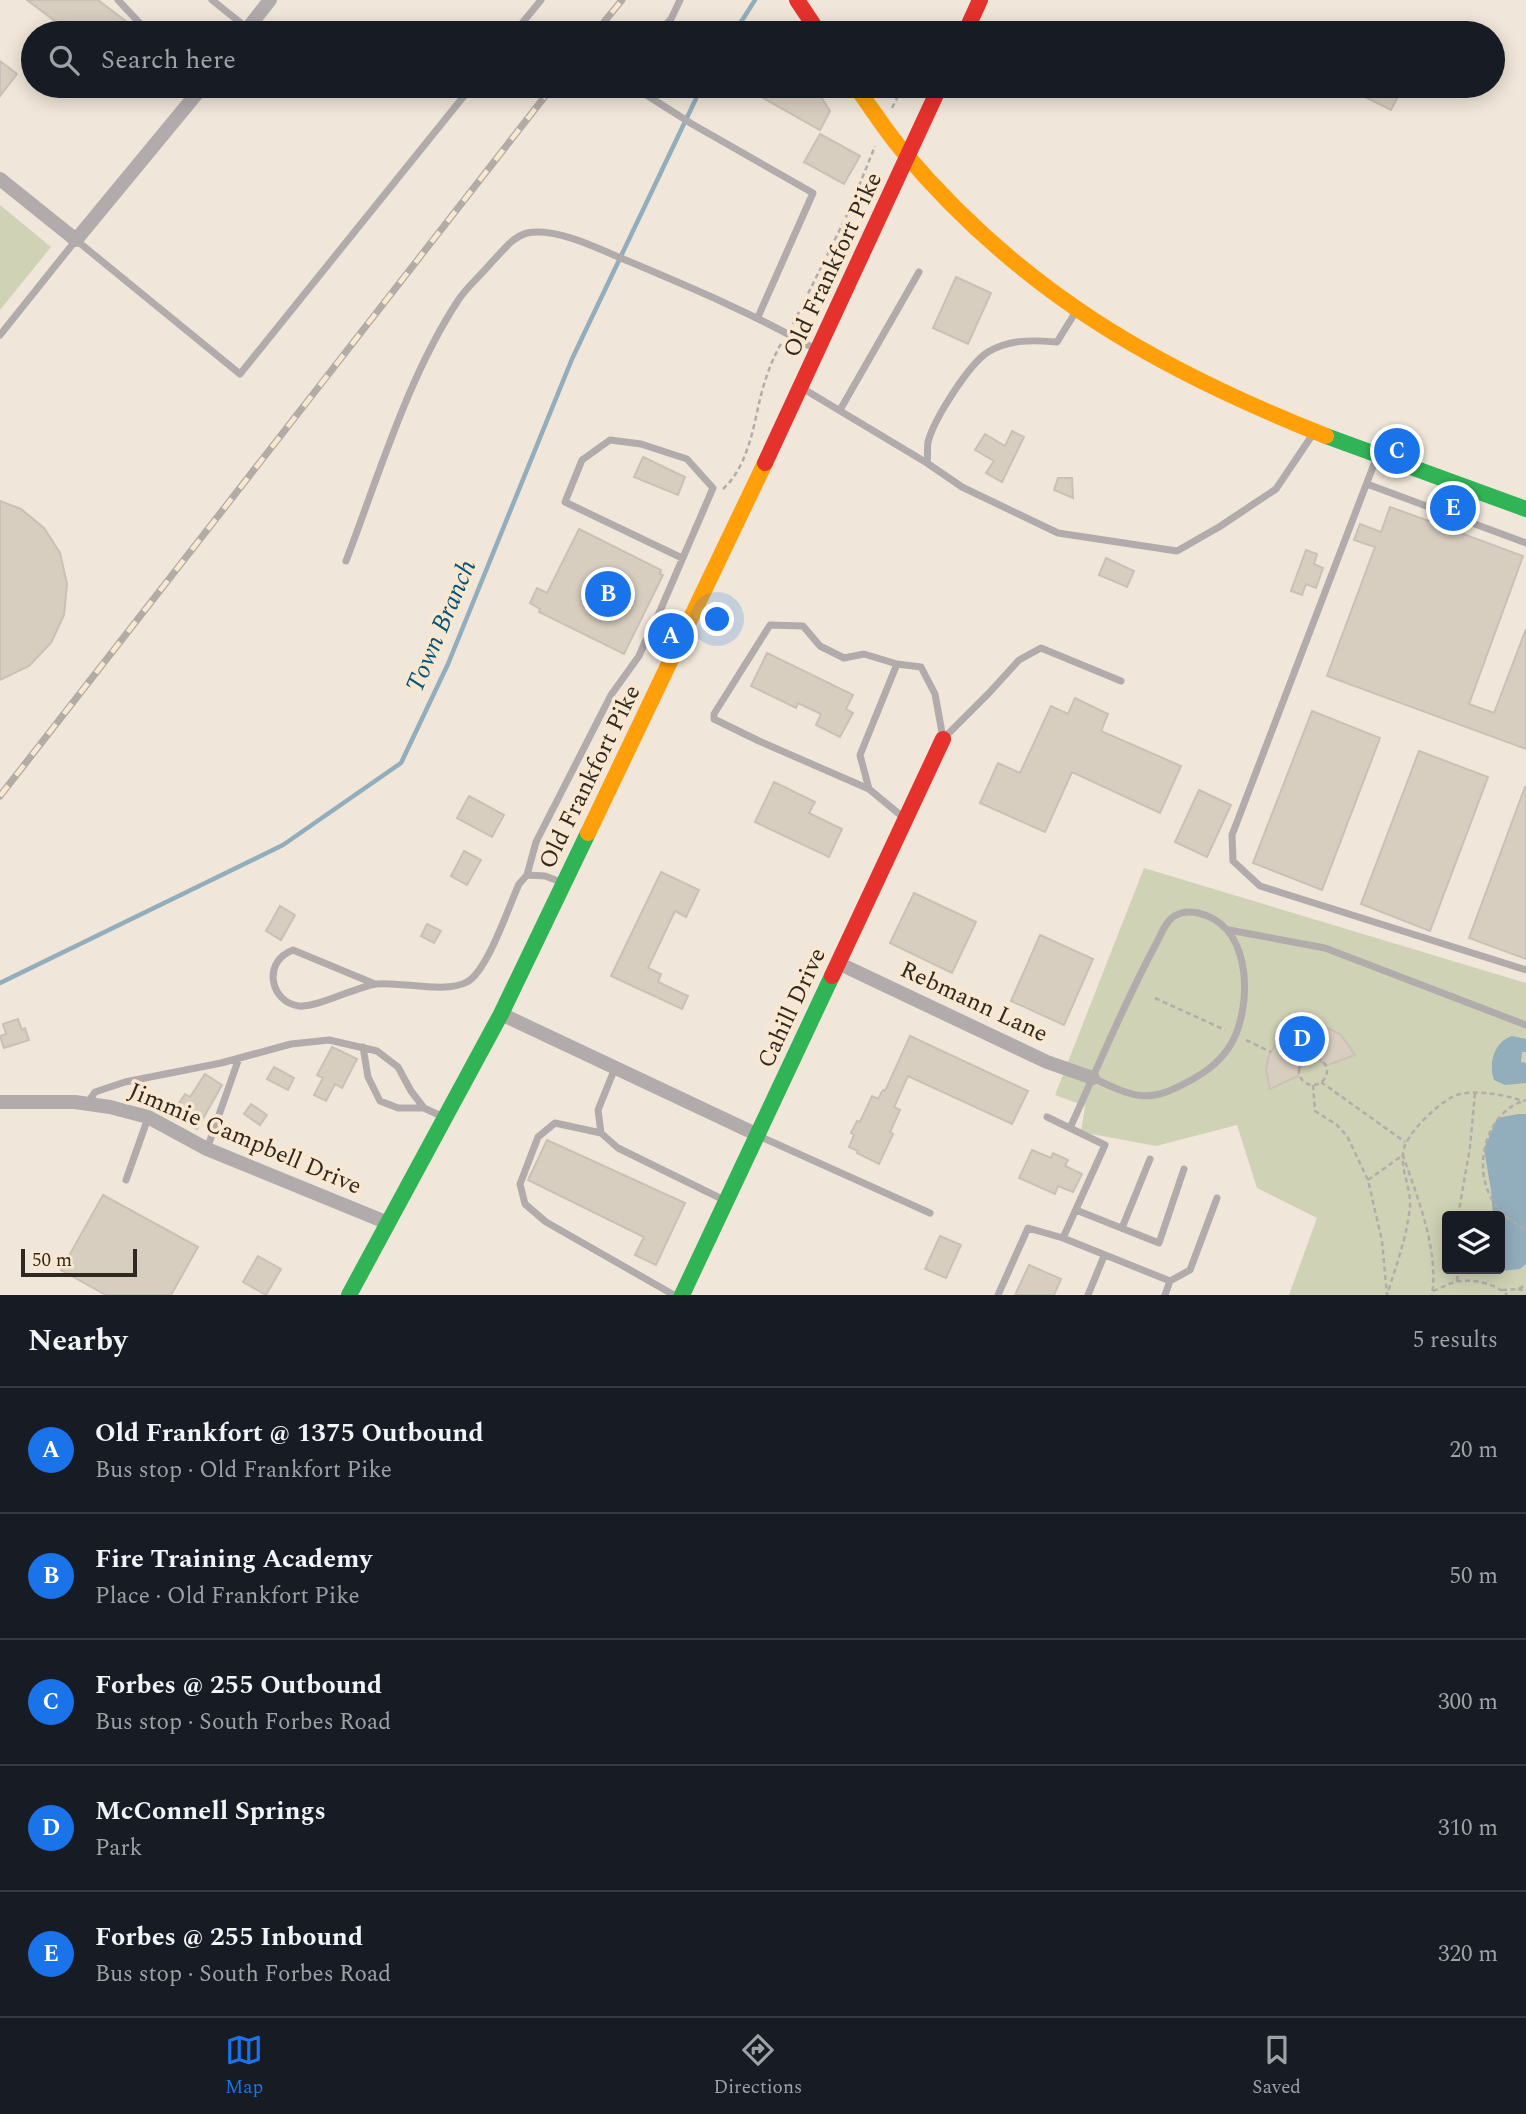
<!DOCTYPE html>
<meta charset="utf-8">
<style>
body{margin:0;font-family:Spectral,serif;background:#242831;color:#f1f3f6}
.controls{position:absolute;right:21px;bottom:21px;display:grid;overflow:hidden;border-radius:7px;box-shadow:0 4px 18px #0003}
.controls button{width:63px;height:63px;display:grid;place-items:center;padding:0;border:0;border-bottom:2px solid #363941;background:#171b24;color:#f1f3f6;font:35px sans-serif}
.scale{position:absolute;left:21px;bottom:18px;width:116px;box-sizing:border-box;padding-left:7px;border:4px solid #2f2920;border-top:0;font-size:19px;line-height:24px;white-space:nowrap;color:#2f2920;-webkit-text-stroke:5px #f9e7d0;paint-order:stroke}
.you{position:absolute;left:718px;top:620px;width:24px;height:24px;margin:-18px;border:5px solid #fff;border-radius:50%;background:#1a73e8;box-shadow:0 0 0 10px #1a73e833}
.badge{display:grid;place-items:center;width:46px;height:46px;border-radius:50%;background:#1a73e8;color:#fff;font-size:23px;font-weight:700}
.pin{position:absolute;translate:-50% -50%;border:4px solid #fff;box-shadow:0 2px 7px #0006}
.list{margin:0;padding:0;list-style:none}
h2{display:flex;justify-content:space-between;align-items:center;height:91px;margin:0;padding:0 28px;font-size:30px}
h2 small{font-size:23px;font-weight:400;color:#9ea1a6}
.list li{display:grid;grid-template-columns:46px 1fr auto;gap:21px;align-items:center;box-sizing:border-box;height:126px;padding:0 28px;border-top:2px solid #363941}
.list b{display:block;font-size:26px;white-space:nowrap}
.list p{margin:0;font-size:23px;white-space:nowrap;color:#9ea1a6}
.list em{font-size:23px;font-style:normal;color:#9ea1a6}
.icon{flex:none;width:38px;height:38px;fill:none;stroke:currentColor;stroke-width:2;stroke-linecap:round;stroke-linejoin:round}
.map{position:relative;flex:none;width:1526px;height:1295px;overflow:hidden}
.search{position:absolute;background:#171b24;box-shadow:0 4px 18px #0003;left:21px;right:21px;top:21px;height:77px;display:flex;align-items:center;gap:18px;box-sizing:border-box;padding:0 24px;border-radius:38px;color:#9ea1a6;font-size:26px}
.sheet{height:721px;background:#171b24}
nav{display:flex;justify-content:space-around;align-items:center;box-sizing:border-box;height:98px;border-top:2px solid #363941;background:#171b24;font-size:19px;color:#9ea1a6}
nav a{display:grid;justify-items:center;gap:4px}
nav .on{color:#1a73e8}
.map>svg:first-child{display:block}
.green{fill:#d0d2b5;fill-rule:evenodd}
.water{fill:#92adbc}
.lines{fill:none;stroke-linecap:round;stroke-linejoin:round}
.stream{stroke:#92adbc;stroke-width:4.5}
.building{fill:#d8cec0;stroke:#c9c1b7;stroke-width:2}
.path{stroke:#b2ada9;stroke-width:2.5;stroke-dasharray:5 3.5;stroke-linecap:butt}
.lane{stroke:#b1abab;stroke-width:7}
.street{stroke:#b1abab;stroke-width:14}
.fast{stroke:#30b455;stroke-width:16}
.slow{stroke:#ff9f0a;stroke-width:16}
.jam{stroke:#e5322d;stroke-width:16}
.rail-casing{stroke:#b2aba6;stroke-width:7}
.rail{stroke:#f9e7d0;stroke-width:4.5;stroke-dasharray:13;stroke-linecap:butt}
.labels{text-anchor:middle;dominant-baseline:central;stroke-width:7;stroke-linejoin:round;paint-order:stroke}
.street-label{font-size:24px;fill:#2f2920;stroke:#f9e7d0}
.water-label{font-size:26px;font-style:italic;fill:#03547a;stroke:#f9e7d0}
</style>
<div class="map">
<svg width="1526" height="1295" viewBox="0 0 1526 1295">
<rect width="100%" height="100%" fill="#f0e6d9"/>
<!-- green -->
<path class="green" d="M0,205L51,247L0,310Z
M1144,868L1526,983V1295H1289L1317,1218L1257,1188L1237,1125L1156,1146L1081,1132L1085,1106L1055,1095ZM1447,1216H1500V1269H1447Z"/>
<!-- water -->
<path class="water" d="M1512,1036L1526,1039V1052H1522L1521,1062L1526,1063V1083L1505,1085L1494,1080C1488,1063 1494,1042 1512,1036Z
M1518,1114H1526V1264L1520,1269L1502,1271L1500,1262V1216H1493L1491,1190L1484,1149L1497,1118Z"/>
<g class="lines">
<!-- stream -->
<path class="stream" d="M734,33L755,0
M0,983L283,845L401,763L448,664L572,359L702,86"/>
</g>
<!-- building -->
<path class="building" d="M27,0H98L132,26L126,33H71Z
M0,61L17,74L0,96Z
M742,86H814L830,111L820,130Z
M1365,86H1386L1400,93L1391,110L1361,95Z
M820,134L860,156L844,184L804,162Z
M956,277L991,293L968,344L933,328Z
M1012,431L1024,437L1002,482L986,473L994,461L975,450L985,434L1005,446Z
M643,457L685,477L678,495L634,477Z
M1058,478H1072L1073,498L1054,490Z
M0,501L21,509L44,528L60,553L67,584L64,615L51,643L29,666L0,680Z
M1390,507L1451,529L1453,522L1466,527L1463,534L1523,556L1469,704L1494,713L1526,629V749L1327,676L1375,547L1354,540L1360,524L1381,532Z
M579,529L661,570L660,574L663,575L624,654L539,612L540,609L530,603L537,588L547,593Z
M1306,550L1317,554L1314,564L1323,568L1316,588L1306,584L1302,595L1291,591Z
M1106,558L1134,571L1127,587L1099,575Z
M767,653L853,695L846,709L853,713L840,737L816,725L821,714L798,703L796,708L751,686Z
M1075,698L1108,714L1101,731L1181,766L1160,813L1072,772L1045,832L980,803L998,763L1020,773L1051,706L1068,714Z
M1312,711L1380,738L1322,890L1253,863Z
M1419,751L1488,777L1430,931L1361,904Z
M774,782L815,802L809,813L842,829L829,857L755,822Z
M1525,787L1526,788V959L1469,938Z
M1199,790L1231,805L1207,857L1175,842Z
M469,796L504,815L492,837L457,818Z
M464,851L481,860L467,885L451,876Z
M661,872L699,890L686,917L675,911L648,968L661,974L658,982L688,996L682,1009L611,976Z
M914,893L976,922L952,973L890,943Z
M280,906L295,915L281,940L266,931Z
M427,924L441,931L434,943L421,936Z
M1040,935L1093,959L1064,1025L1011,1001Z
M18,1019L22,1030L25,1028L29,1040L4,1048L0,1036L6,1034L3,1024Z
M1315,1025L1332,1030L1341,1035L1355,1055L1325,1066L1318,1058H1309L1301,1064L1298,1076L1270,1089L1266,1070L1268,1058L1276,1043L1290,1031L1299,1027Z
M910,1036L1028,1091L1012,1124L908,1076L894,1107L900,1110L890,1132L893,1134L879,1164L857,1153L858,1151L849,1147L854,1135L851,1133L857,1121L860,1122L872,1096L878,1099L883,1090L885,1091Z
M332,1047L357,1059L342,1088L335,1084L326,1101L314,1095L323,1078L317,1075Z
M274,1067L294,1078L288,1090L267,1079Z
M205,1074L222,1085L197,1129L172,1114L185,1094L190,1097Z
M251,1104L267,1115L260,1125L244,1114Z
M547,1140L685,1203L656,1265L635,1255L644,1237L528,1180Z
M1032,1150L1051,1158L1053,1153L1068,1160L1065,1166L1082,1174L1073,1192L1058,1186L1055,1194L1019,1178Z
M103,1195L198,1247L171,1295H106L61,1270Z
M940,1236L961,1245L946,1278L925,1269Z
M258,1256L281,1269L266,1295L243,1282Z
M1029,1265L1061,1279L1054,1295H1015Z"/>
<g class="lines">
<!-- path -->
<path class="path" d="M892,108L903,86
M793,324L849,211L875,146
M723,489C747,467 753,430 760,399C765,379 772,359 782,342
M1155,998L1225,1030
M1246,1040L1271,1052
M1299 1071a14 14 0 1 1 28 0a14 14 0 1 1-28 0Z
M1321,1082L1405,1142
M1313,1085L1315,1111L1337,1125L1347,1136L1368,1180L1382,1241L1387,1295C1396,1266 1407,1237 1410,1206C1411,1189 1401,1171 1403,1153C1404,1135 1442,1098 1460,1094C1481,1090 1504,1095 1524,1101
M1368,1180L1403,1155C1417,1197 1439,1249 1432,1295
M1458,1216L1470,1147L1475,1093
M1524,1229C1514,1222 1502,1215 1495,1204C1471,1171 1484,1112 1526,1100
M1457,1281L1458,1269
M1518,1289L1526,1291
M1502,1290L1518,1289L1526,1285
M1433,1291C1440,1288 1447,1285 1454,1282C1469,1278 1496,1283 1507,1295"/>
<!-- lane -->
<path class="lane" d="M118,0L149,33
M212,0L247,28
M514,33L541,0
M658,33L671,19L680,0
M636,86L637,89L692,124L813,193L758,317
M1075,313L1057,342C1033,340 1010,339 988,352C969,364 934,419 928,442C927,448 928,457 927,463L962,487L1058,533L1177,551L1219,527L1276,489L1313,434
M0,335L76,240L240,374L472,86
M802,388L927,463
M840,410L919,272
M1376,459L1232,835L1233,861L1260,886L1526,970
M1367,484L1526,543
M346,561C379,475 408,376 459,299C468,286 481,275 491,263C501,253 512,237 527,233C557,227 601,250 628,261C692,288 754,314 815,349
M671,653L645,642L650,634L713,488L687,459L641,444L610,440L582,460L565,502L682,558
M943,739L989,693L1019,660L1041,648L1121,681
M869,789L759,741L714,719V714L770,625L803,626L820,646L844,658L864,654L897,664
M904,818L869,789L860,755L897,664L921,667L935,694L943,738
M527,875L536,842L611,695L639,656L645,642
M1229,930L1325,948L1526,1025
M375,984L293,950C261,962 271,1003 299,1006C316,1008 356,987 376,984C400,981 445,994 467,982C487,972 509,906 519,884L527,875L545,876L561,882
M363,1047L368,1077L380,1101L398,1108H424
M615,1068L598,1110L601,1133L618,1148L724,1200
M87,1104L95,1092L125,1082L221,1063L291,1044L329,1040L377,1051L398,1067L411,1091L424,1108L441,1116
M1070,1128C1098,1067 1124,1003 1156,944C1160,937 1165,922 1173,917C1180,912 1189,911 1198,913C1249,924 1252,994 1236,1034C1228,1054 1211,1069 1193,1079C1149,1104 1137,1099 1093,1078
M601,1133L555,1123L538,1137L520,1184L525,1204L546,1222L674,1295
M759,1136L930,1213
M207,1149L239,1058
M126,1180L148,1118
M1076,1210L1159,1243L1184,1169
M1122,1228L1150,1159
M1063,1238L1170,1281L1165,1295
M1170,1281L1190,1270L1217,1198
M998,1295L1028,1228L1063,1238L1105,1145L1047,1117
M1088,1295L1104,1256"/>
<!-- street -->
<path class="street" d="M244,33L270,0
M0,179L76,240L203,86
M838,963L1047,1062L1093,1078
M501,1014L758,1135
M0,1102H75L110,1107L148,1117L207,1149L388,1223"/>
<!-- fast -->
<path class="fast" d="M1326,436L1526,509
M349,1295L501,1014L588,833
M682,1295L832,976"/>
<!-- slow -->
<path class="slow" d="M855,86C871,107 885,130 902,150C1021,292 1157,369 1326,436
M588,833L765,463"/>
<!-- jam -->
<path class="jam" d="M797,0L819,33
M965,33L980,0
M765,463L940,86
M832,976L943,739"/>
<!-- rail casing -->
<g class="rail-casing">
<path id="rail" d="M595,33L622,0
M0,796L553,86"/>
</g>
<!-- rail -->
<use href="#rail" class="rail"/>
</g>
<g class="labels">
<!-- street labels -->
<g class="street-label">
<text transform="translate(833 265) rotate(-65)">Old Frankfort Pike</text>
<text transform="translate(590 777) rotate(-64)">Old Frankfort Pike</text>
<text transform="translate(974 1002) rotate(25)">Rebmann Lane</text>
<text transform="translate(792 1008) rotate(-65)">Cahill Drive</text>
<text transform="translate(245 1139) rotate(23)">Jimmie Campbell Drive</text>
</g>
<!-- water labels -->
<g class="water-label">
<text transform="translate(441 626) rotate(-67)">Town Branch</text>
</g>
</g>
</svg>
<div class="controls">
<button><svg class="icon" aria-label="layers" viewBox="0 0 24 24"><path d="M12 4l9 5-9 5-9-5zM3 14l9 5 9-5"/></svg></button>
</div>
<div class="scale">50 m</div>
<div class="you"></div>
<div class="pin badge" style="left:671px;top:636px">A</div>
<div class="pin badge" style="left:608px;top:594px">B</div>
<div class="pin badge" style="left:1397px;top:451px">C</div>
<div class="pin badge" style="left:1302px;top:1039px">D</div>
<div class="pin badge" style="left:1453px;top:508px">E</div>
<div class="search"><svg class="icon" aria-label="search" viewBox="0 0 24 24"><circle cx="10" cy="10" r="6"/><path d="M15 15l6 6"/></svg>Search here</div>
</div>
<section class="sheet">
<h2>Nearby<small>5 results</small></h2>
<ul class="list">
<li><span class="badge">A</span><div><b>Old Frankfort @ 1375 Outbound</b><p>Bus stop · Old Frankfort Pike</p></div><em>20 m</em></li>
<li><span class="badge">B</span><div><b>Fire Training Academy</b><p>Place · Old Frankfort Pike</p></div><em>50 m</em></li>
<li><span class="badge">C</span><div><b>Forbes @ 255 Outbound</b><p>Bus stop · South Forbes Road</p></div><em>300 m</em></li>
<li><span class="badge">D</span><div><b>McConnell Springs</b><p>Park</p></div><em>310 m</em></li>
<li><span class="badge">E</span><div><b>Forbes @ 255 Inbound</b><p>Bus stop · South Forbes Road</p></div><em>320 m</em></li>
</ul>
</section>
<nav>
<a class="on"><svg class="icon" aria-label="map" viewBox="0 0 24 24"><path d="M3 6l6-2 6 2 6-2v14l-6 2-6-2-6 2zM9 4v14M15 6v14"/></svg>Map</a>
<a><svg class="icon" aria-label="directions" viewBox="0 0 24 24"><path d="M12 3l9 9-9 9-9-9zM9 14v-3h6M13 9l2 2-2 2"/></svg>Directions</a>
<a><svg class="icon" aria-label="saved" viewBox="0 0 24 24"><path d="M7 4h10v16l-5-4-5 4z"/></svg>Saved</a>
</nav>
